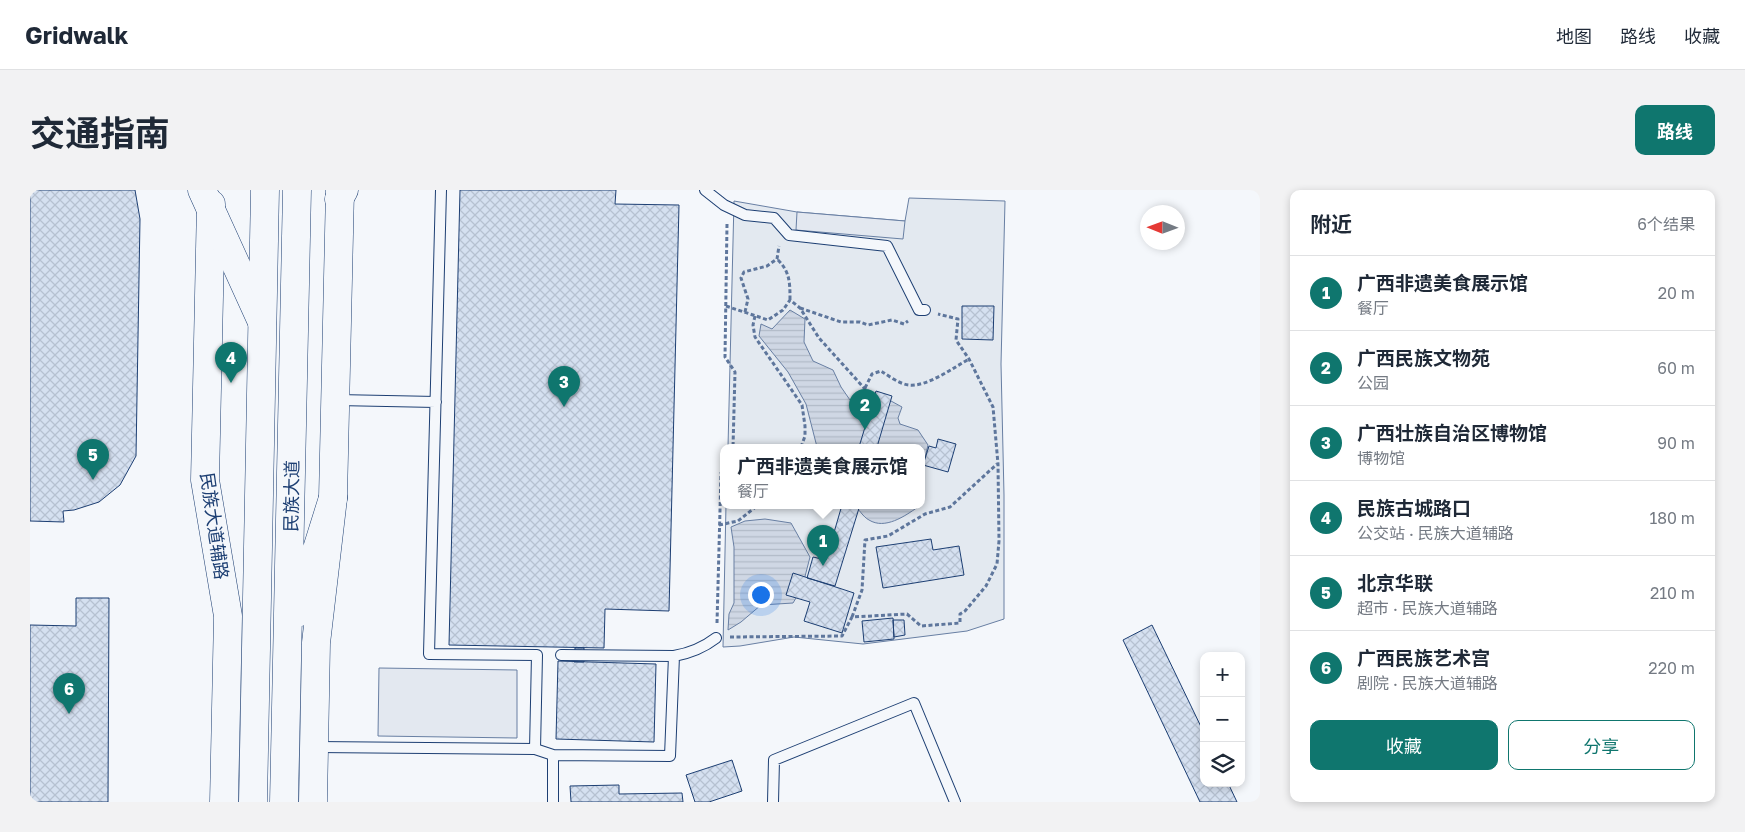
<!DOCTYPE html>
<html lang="zh">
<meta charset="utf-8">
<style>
body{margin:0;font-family:"Golos Text","Noto Sans SC",sans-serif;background:#f2f2f3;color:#1f2937}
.controls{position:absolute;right:15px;bottom:15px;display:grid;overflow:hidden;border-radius:10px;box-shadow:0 2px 8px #0003}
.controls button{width:45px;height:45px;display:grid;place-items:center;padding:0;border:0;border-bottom:1px solid #e0e1e3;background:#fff;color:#1f2937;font:25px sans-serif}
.compass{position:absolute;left:1110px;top:15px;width:45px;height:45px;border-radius:50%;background:#fff;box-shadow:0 2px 8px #0003;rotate:271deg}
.you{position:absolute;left:730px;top:404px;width:18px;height:18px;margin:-12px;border:4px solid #fff;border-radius:50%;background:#1a73e8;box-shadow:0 0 0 8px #1a73e833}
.badge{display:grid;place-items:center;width:32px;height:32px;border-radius:50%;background:#0f766e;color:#fff;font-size:16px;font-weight:700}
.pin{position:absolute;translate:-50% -41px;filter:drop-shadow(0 1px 2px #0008)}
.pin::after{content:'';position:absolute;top:26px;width:18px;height:15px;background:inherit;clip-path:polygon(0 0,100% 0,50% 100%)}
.popup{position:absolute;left:690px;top:254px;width:205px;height:65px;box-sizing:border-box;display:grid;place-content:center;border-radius:10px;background:#fff;filter:drop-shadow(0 1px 4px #0005);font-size:16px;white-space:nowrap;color:#747a83}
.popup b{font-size:19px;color:#1f2937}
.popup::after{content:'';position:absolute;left:50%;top:100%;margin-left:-10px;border:10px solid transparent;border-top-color:#fff}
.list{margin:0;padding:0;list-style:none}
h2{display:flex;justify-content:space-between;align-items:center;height:65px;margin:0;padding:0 20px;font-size:21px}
h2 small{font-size:16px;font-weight:400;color:#747a83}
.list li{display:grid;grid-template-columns:32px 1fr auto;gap:15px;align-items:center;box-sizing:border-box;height:75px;padding:0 20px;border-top:1px solid #e0e1e3}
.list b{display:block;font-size:19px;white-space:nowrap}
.list p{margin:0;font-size:16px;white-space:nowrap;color:#747a83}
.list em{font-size:16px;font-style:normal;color:#747a83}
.actions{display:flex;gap:10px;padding:15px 20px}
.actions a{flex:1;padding:11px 0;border:1px solid #0f766e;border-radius:10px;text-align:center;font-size:18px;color:#0f766e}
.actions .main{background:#0f766e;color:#fff}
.icon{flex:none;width:28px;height:28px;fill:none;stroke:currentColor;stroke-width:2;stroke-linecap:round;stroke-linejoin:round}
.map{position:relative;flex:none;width:1230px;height:612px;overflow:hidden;border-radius:10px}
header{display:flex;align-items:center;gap:30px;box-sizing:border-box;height:70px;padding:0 25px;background:#fff;border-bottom:1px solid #e0e1e3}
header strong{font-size:24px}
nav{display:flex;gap:28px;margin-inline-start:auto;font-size:18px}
.intro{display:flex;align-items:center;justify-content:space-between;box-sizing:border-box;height:120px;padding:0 30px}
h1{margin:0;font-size:35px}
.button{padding:12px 22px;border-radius:10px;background:#0f766e;color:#fff;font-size:18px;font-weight:700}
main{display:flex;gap:30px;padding:0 30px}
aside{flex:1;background:#fff;border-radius:10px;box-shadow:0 2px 8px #0003}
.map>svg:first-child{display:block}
.green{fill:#e3e9f0;stroke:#687fa3}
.parking{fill:#e3e8f0;stroke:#687fa3}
.water{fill:url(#water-rules);stroke:#687fa3}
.building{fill:url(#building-cross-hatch);stroke:#1d3f73}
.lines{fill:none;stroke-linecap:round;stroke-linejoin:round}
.lane-casing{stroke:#1d3f73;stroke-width:12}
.secondary-casing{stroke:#1d3f73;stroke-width:29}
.primary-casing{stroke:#1d3f73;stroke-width:29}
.highway-casing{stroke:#1d3f73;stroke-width:29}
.path{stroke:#5e769c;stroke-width:3;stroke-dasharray:4 2.5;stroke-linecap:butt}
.lane{stroke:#f4f7fb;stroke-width:10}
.secondary{stroke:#f4f7fb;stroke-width:28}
.primary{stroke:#f4f7fb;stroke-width:28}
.highway{stroke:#f4f7fb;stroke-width:28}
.labels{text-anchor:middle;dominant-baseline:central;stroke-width:4;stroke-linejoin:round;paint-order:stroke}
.street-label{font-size:18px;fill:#1d3f73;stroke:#f4f7fb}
</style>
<header>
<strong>Gridwalk</strong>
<nav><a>地图</a><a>路线</a><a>收藏</a></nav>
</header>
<div class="intro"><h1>交通指南</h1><a class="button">路线</a></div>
<main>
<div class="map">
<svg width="1230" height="612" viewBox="0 0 1230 612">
<defs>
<pattern id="water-rules" width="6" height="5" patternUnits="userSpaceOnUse" patternTransform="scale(1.25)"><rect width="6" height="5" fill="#cfd7e4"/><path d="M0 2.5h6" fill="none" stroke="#b1bac7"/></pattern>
<pattern id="building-cross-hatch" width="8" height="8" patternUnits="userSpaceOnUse" patternTransform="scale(1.25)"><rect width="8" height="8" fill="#d5e0f0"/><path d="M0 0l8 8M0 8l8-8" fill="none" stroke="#b6c1d1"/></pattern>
</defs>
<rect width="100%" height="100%" fill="#f4f7fb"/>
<!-- green -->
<path class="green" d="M879,8L975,11L971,174L974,305V429L937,441L833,454L764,447L710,456L693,457L696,315H892V257H698L704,11L767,22L875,31Z"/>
<!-- parking -->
<path class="parking" d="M767,22L875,31L873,49L766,40Z
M349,478L487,480V548L348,546Z"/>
<!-- water -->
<path class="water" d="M760,120L775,129L774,152L783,171L803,180L811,197L820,210L843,219L861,211L872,217L868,228L870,234L888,240L898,255L892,281V257H787L776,214L758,182L729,146L731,134L742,139Z
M824,315H887L888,317C875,326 855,340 839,330C833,327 829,319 824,315Z
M735,329L761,333L780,367L772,398L763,413L731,415L711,432L698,440L699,424L704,413V357L701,337L715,331Z"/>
<!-- building -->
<path class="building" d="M0,0H105L110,29L106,266L90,295L69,312L44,320L33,321L34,332L0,331Z
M430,0H586L585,14L649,15L639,421L575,419L574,458L419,455Z
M932,116H964L963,150L932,149Z
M846,201L862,206L847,257H829Z
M908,249L926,254L918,282L893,275L899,256L906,258Z
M812,315H830L805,396L777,388L783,367L796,370Z
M901,349L903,360L929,356L934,385L853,398L846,357Z
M763,383L824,403L812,443L774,431L780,412L756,405Z
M46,408H79L78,612H0V435L46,436Z
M863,428L864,449L834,452L832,431Z
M863,430H874L875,445L864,447Z
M1122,435L1174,543V593H1198L1207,612H1170L1093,450Z
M545,458H554V472H544Z
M528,471L626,474L624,552L526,549Z
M702,570L712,601L679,612H665L656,585Z
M589,595V604L652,603L653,612H541L540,596Z"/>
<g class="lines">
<!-- lane casing -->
<g class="lane-casing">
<path id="lane" d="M411,0L399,464L507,465L505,559L523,565
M675,0L694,15L715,25L744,28L759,45L857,56L889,120H895
M307,210L406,212
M644,466C661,463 673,458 686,448
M286,557L505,559
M523,612V565L640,566L644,466L531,465
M743,612L744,570L884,513L925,612"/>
</g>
<!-- secondary casing -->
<g class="secondary-casing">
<path id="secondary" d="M181,14L175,290L198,426L194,612
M283,612L286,453L303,308L310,0"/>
</g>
<!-- primary casing -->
<g class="primary-casing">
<path id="primary" d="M172,0L232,132
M309,9L314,0"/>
</g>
<!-- highway casing -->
<g class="highway-casing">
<path id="highway" d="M267,423L303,308
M223,612L235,0
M254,612L267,0"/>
</g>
<!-- path -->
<path class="path" d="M697,34L695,167L705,182L703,257
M748,70C760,82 760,93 760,110
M696,116L738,130L753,120L760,110L770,118L789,148L844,209
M770,118L811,132H830L838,135L862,130L874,134L878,131
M715,122L718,109L711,88L714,82L737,76L747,69L749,56
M725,126L723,135L725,147L772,215L775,236V246L771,257
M835,198L842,184L851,181C859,186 869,194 879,195C897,197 923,178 939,169
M689,335L708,331L728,315
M822,427L832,400L835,350L858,346L895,324L920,317L967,274
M687,433L691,283L694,279
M700,447L812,446L822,427L877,424L891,436L930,433V424L935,421L956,396L967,374L969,351L968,274L963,217L939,169L926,150L928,129L908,124"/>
<!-- lane -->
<use href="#lane" class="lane"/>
<!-- secondary -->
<use href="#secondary" class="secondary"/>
<!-- primary -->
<use href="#primary" class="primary"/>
<!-- highway -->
<use href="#highway" class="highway"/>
</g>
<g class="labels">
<!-- street labels -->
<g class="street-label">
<text transform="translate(261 306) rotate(-89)">民族大道</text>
<text transform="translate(185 336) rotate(82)">民族大道辅路</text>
</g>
</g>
</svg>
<div class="controls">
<button>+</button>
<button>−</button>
<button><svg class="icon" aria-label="layers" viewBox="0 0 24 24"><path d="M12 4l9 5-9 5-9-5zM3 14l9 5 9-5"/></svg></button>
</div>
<svg class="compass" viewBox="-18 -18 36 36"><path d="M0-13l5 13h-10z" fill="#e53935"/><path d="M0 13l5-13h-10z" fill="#747a83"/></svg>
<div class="you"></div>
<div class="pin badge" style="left:793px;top:376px">1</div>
<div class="popup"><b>广西非遗美食展示馆</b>餐厅</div>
<div class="pin badge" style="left:835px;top:240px">2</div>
<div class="pin badge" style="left:534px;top:217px">3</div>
<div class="pin badge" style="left:201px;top:193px">4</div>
<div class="pin badge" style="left:63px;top:290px">5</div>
<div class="pin badge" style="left:39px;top:524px">6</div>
</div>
<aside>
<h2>附近<small>6个结果</small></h2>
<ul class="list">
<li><span class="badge">1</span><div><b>广西非遗美食展示馆</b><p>餐厅</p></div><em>20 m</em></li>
<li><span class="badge">2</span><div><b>广西民族文物苑</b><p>公园</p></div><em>60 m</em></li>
<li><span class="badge">3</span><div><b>广西壮族自治区博物馆</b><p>博物馆</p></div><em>90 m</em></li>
<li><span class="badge">4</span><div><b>民族古城路口</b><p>公交站 · 民族大道辅路</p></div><em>180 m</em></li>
<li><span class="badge">5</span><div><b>北京华联</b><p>超市 · 民族大道辅路</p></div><em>210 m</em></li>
<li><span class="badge">6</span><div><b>广西民族艺术宫</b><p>剧院 · 民族大道辅路</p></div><em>220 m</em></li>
</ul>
<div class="actions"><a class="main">收藏</a><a>分享</a></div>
</aside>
</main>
